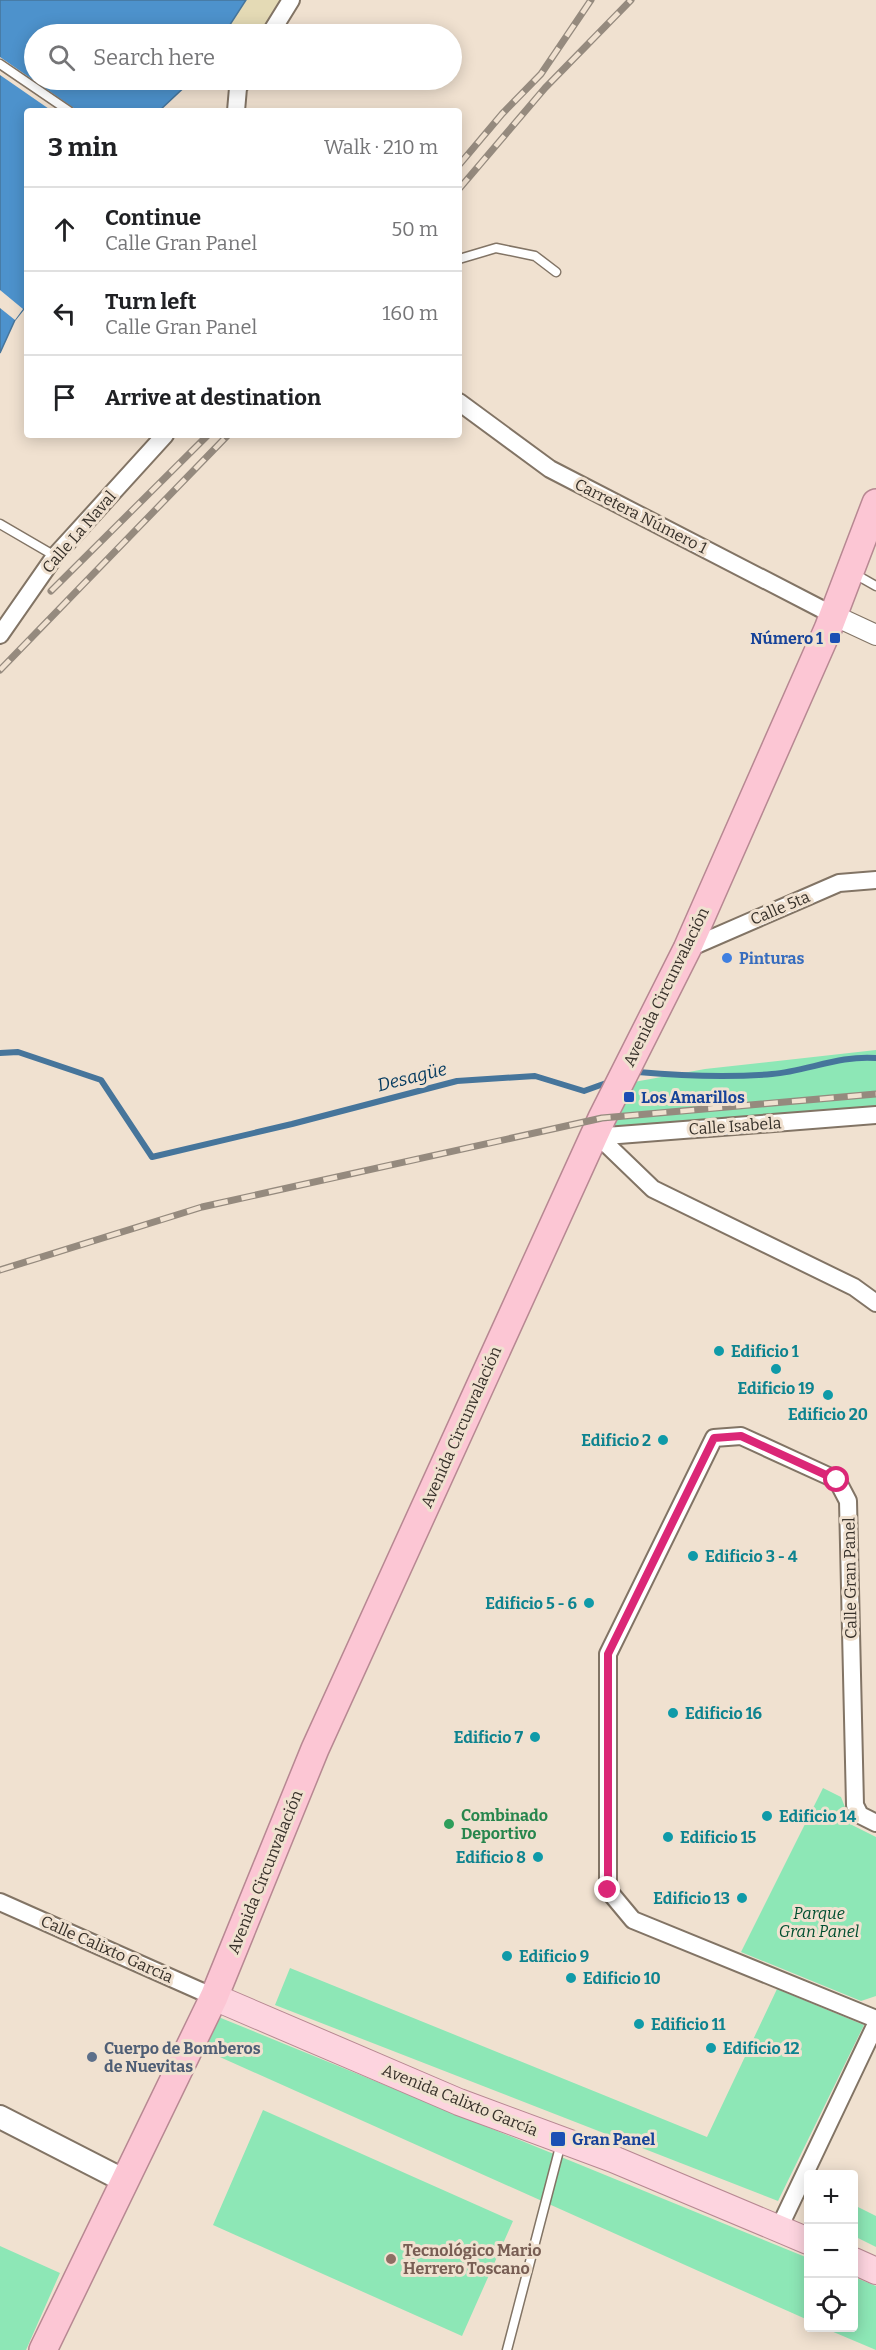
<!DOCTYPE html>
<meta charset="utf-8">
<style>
body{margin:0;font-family:Bitter,serif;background:#f2f2f2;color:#202124}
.controls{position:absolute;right:18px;bottom:18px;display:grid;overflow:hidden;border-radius:6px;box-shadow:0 3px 15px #0003}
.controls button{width:54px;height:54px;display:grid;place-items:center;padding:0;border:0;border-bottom:2px solid #e0e0e0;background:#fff;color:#202124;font:30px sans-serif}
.stop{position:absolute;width:18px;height:18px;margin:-14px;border:4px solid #db2777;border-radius:50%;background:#fff}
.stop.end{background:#db2777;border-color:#fff;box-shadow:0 2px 6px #0008}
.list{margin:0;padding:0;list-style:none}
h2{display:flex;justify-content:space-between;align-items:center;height:78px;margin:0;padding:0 24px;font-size:26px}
h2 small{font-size:20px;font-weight:400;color:#757577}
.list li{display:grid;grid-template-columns:39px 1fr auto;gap:18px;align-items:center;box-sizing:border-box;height:84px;padding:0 24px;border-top:2px solid #e0e0e0}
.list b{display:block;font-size:22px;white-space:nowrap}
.list p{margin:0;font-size:20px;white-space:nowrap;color:#757577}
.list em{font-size:20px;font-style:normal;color:#757577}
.icon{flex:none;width:33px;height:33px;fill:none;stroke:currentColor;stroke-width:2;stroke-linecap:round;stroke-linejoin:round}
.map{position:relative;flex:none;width:876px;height:2350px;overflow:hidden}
.search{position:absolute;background:#fff;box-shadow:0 3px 15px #0003;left:24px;top:24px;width:438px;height:66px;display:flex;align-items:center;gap:15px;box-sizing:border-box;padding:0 21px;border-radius:33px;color:#757577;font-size:22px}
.panel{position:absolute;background:#fff;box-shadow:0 3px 15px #0003;left:24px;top:108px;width:438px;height:330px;border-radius:6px}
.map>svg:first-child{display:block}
.green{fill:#8de7b6}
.sand{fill:#e4dab5}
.water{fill:#4d92cc;stroke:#46759b;stroke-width:1.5}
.pier{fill:#f0e1d0}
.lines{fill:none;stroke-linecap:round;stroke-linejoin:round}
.stream{stroke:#46759b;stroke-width:6}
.service-casing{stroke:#827465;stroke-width:11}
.minor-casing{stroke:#827465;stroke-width:20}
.tertiary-casing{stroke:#827465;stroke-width:22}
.secondary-casing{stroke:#827465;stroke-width:26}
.primary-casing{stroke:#b78892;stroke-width:28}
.trunk-casing{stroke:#b78892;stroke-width:30}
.service{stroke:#fff;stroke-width:8}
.minor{stroke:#fff;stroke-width:16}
.tertiary{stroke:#fff;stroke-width:20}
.secondary{stroke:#fff;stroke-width:22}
.primary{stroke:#fdd4df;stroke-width:26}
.trunk{stroke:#fcc6d4;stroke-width:27}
.rail-casing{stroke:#958a7e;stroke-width:7}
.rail{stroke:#f0e1d0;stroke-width:4.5;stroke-dasharray:14;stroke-linecap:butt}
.route{stroke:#db2777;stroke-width:8}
.transit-dot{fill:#1a4fb4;stroke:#f0e1d0;stroke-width:2}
.shop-dot{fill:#3f7fe0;stroke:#f0e1d0;stroke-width:2}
.culture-dot{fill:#0f9aa8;stroke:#f0e1d0;stroke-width:2}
.leisure-dot{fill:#2e9e5b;stroke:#f0e1d0;stroke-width:2}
.service-dot{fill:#5c6f8a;stroke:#f0e1d0;stroke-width:2}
.education-dot{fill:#8d6e63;stroke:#f0e1d0;stroke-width:2}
.labels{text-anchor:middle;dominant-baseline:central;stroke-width:6;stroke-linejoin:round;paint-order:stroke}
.street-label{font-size:16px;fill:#37312a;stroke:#f0e1d0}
.transit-label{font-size:16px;font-weight:bold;fill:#164399;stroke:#f0e1d0;text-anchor:start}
.shop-label{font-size:16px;font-weight:bold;fill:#366cbe;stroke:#f0e1d0;text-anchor:start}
.culture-label{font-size:16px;font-weight:bold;fill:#0d838f;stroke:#f0e1d0;text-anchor:start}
.leisure-label{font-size:16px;font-weight:bold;fill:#27864d;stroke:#f0e1d0;text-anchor:start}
.park-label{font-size:16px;font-style:italic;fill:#014e30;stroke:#f0e1d0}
.service-label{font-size:16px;font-weight:bold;fill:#4e5e75;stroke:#f0e1d0;text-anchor:start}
.education-label{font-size:16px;font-weight:bold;fill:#785e54;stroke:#f0e1d0;text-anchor:start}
.water-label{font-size:18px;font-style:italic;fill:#02395f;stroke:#f0e1d0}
</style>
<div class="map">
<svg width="876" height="2350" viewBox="0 0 876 2350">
<rect width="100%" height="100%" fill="#f0e1d0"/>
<!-- green -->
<path class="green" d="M876,1050V1106L607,1129L634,1082L705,1069Z
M823,1788L841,1797L852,1825L876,1837V1996L861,2001L741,1952Z
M290,1968L707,2137L777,1989L864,2025L778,2201L275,2005Z
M216,2016L808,2258V2320L202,2049Z
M263,2110L513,2221L462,2336L213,2225Z
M854,2205L876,2216V2247L854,2236Z
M0,2246L60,2273L26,2350H0Z
M854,2277L876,2286V2350L824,2328H854Z"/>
<!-- sand -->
<path class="sand" d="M246,0H285L264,34H224Z"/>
<!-- water -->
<path class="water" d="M0,0H246L224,34H34V80H192L159,111H27V305L15,320L0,353Z"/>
<!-- pier -->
<path class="pier" d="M0,57L78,111H52L0,75Z
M0,290L23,309L15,320L0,308Z"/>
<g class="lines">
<!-- stream -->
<path class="stream" d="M0,1053L18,1052L101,1080L152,1157L292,1124L457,1081L535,1076L584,1091L609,1082
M633,1074L638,1072C683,1076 727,1078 772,1074C807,1071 840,1055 876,1058"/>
<!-- service casing -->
<g class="service-casing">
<path id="service" d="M0,64L69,111
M459,259L496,248L535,256L556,272
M0,524L55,556
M853,573L876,586
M507,2350L561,2143"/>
</g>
<!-- minor casing -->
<g class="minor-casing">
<path id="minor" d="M270,34L291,0
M236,111L238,88L243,80
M459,402L550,469L833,615
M0,635L55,556L165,435
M687,949L839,883L876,880
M598,1136L653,1189L854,1287L876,1303
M593,1137L876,1115
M876,1823L860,1815L855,1805L848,1501L837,1480L741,1436L714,1438L608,1654V1890L633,1920L876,2019
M0,1902L214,1997
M779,2228L876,2024"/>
</g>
<!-- tertiary casing -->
<g class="tertiary-casing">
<path id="tertiary" d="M833,615L876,635"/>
</g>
<!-- secondary casing -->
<g class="secondary-casing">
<path id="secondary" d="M0,2117L123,2180"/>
</g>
<!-- primary casing -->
<g class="primary-casing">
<path id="primary" d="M214,1997L459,2102L613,2159L808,2241
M854,2261L876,2271"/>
</g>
<!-- trunk casing -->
<g class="trunk-casing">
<path id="trunk" d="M43,2350L214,1997L315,1749L602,1118L687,949L828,629L876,503"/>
</g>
<!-- service -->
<use href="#service" class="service"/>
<!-- minor -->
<use href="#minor" class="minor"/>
<!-- tertiary -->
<use href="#tertiary" class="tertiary"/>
<!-- secondary -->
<use href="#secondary" class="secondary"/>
<!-- primary -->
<use href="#primary" class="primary"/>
<!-- trunk -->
<use href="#trunk" class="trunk"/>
<!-- rail casing -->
<g class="rail-casing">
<path id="rail" d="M459,165L502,114L541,74L591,0
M459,189L545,88L631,0
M51,591L208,435
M0,670L228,435
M0,1270L202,1207L602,1118L876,1094"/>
</g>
<!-- rail -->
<use href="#rail" class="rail"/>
</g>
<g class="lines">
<!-- route -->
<path class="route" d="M608,1890V1654L714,1438L741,1436L837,1480"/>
</g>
<!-- markers -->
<g class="transit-dot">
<rect x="829" y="632" width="12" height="12" rx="3"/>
<rect x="623" y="1091" width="12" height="12" rx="3"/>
<rect x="550" y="2131" width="16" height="16" rx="3"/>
</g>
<circle class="shop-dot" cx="727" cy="958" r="6"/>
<g class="culture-dot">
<circle cx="719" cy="1351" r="6"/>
<circle cx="776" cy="1369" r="6"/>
<circle cx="828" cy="1395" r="6"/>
<circle cx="663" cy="1440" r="6"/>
<circle cx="693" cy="1556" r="6"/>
<circle cx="589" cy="1603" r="6"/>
<circle cx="673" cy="1713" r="6"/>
<circle cx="535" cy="1737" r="6"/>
<circle cx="767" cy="1816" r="6"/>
<circle cx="668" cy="1837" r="6"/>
<circle cx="538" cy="1857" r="6"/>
<circle cx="742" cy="1898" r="6"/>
<circle cx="507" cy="1956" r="6"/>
<circle cx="571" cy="1978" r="6"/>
<circle cx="639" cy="2024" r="6"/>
<circle cx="711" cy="2048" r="6"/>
</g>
<circle class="leisure-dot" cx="449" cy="1824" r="6"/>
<circle class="service-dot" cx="92" cy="2057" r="6"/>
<circle class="education-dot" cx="391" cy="2259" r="6"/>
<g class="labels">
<!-- street labels -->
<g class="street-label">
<text transform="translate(641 516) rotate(27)">Carretera Número 1</text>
<text transform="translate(79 532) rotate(-49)">Calle La Naval</text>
<text transform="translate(780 908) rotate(-23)">Calle 5ta</text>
<text transform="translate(666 987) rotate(-64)">Avenida Circunvalación</text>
<text transform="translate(735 1126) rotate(-4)">Calle Isabela</text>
<text transform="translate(461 1427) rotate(-66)">Avenida Circunvalación</text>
<text transform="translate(850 1578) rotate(-91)">Calle Gran Panel</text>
<text transform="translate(265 1872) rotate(-68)">Avenida Circunvalación</text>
<text transform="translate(107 1949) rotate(24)">Calle Calixto García</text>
<text transform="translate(460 2100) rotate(22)">Avenida Calixto García</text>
</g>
<!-- transit labels -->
<g class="transit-label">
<text x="823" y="638" text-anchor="end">Número 1</text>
<text x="641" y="1097">Los Amarillos</text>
<text x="572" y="2139">Gran Panel</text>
</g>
<!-- shop labels -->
<g class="shop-label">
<text x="739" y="958">Pinturas</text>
</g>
<!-- culture labels -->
<g class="culture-label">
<text x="731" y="1351">Edificio 1</text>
<text x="776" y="1388" text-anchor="middle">Edificio 19</text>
<text x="828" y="1414" text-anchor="middle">Edificio 20</text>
<text x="651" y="1440" text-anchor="end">Edificio 2</text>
<text x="705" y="1556">Edificio 3 - 4</text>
<text x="577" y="1603" text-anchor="end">Edificio 5 - 6</text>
<text x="685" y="1713">Edificio 16</text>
<text x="523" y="1737" text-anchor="end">Edificio 7</text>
<text x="779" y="1816">Edificio 14</text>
<text x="680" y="1837">Edificio 15</text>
<text x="526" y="1857" text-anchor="end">Edificio 8</text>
<text x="730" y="1898" text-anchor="end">Edificio 13</text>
<text x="519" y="1956">Edificio 9</text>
<text x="583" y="1978">Edificio 10</text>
<text x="651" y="2024">Edificio 11</text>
<text x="723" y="2048">Edificio 12</text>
</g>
<!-- leisure labels -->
<g class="leisure-label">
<text x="461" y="1815">Combinado<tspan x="461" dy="18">Deportivo</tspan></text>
</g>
<!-- park labels -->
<g class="park-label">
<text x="819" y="1913">Parque<tspan x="819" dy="18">Gran Panel</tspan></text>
</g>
<!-- service labels -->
<g class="service-label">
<text x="104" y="2048">Cuerpo de Bomberos<tspan x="104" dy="18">de Nuevitas</tspan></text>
</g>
<!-- education labels -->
<g class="education-label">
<text x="403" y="2250">Tecnológico Mario<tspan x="403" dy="18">Herrero Toscano</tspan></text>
</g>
<!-- water labels -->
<g class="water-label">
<text transform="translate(412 1077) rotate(-14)">Desagüe</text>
</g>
</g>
</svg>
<div class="controls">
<button>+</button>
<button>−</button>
<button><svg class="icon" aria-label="locate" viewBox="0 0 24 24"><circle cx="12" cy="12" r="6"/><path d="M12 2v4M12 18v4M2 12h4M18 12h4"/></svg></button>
</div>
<div class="stop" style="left:837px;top:1480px"></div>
<div class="stop end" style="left:608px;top:1890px"></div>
<div class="search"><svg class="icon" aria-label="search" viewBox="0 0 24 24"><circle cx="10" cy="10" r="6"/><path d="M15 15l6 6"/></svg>Search here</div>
<section class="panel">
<h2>3 min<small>Walk · 210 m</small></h2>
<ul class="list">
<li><svg class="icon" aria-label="ahead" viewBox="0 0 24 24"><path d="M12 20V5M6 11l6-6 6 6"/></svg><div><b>Continue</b><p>Calle Gran Panel</p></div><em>50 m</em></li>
<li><svg class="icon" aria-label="left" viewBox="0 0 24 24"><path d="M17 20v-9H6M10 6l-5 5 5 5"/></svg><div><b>Turn left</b><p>Calle Gran Panel</p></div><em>160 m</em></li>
<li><svg class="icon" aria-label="arrive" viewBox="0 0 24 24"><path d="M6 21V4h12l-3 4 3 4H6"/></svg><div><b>Arrive at destination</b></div></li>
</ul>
</section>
</div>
